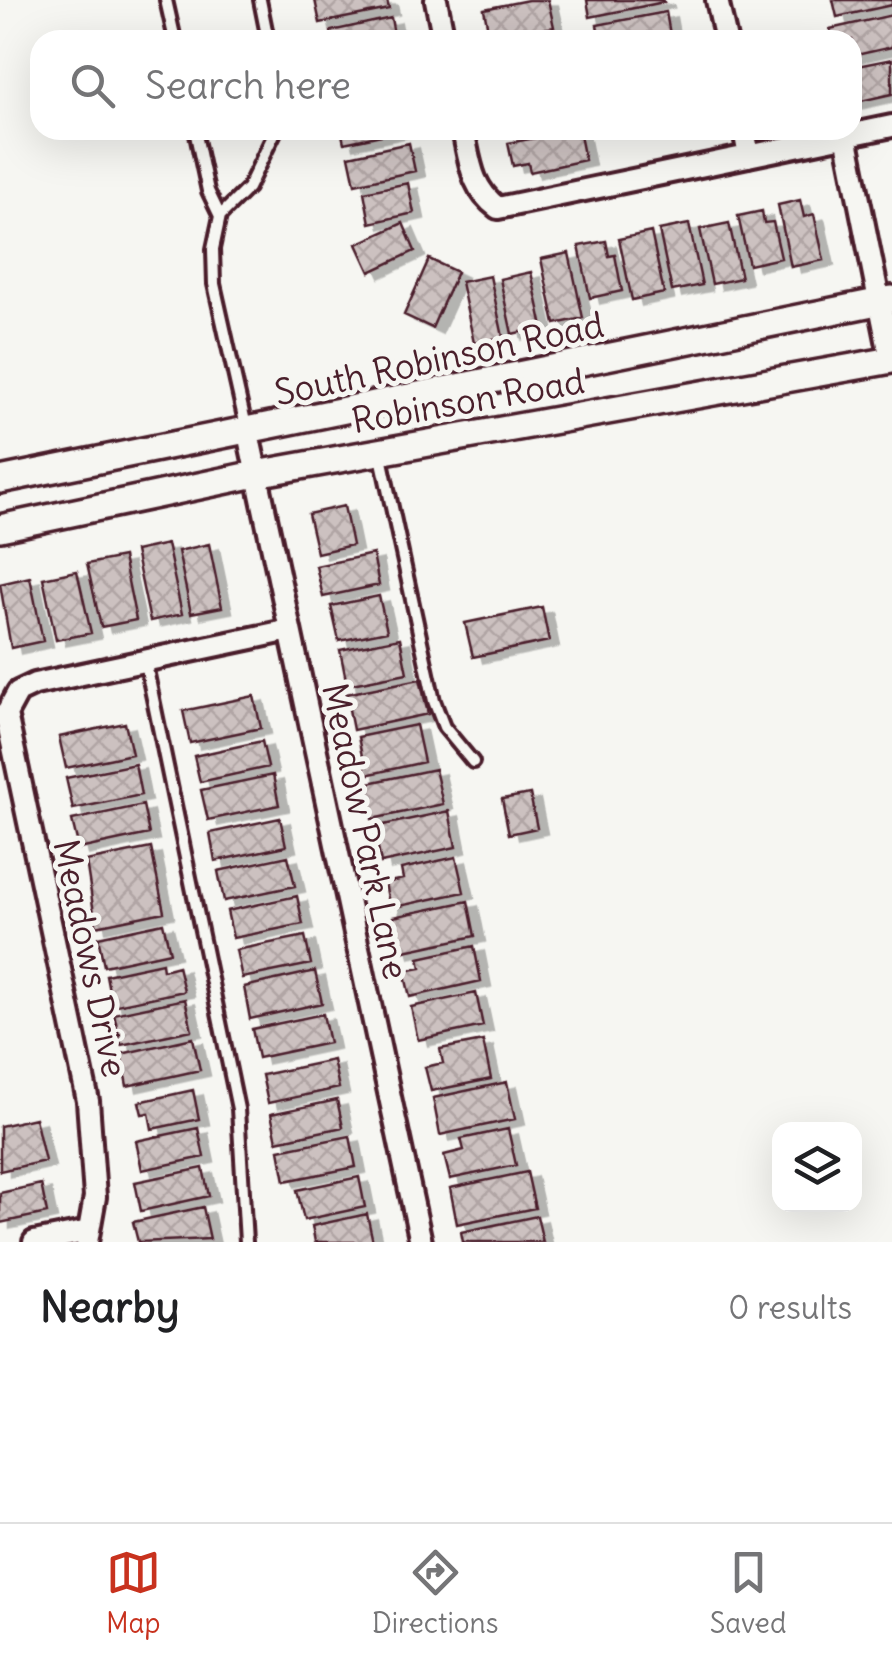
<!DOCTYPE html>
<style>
body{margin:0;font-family:Delius,sans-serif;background:#f6f6f6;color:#202124}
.controls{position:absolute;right:30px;bottom:30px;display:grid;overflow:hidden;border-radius:20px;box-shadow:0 10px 40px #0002}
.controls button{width:90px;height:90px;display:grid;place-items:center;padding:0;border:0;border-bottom:2px solid #e0e0e0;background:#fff;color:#202124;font:50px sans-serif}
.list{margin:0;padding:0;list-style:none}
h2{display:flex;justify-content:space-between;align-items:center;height:130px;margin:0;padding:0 40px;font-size:42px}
h2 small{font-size:32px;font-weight:400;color:#757577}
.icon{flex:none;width:55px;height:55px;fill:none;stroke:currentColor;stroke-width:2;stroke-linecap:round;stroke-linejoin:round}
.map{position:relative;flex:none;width:892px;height:1242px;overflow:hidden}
.search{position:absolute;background:#fff;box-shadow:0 10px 40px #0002;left:30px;right:30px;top:30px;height:110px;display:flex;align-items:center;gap:25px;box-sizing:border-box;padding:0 35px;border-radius:30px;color:#757577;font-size:38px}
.sheet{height:280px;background:#fff}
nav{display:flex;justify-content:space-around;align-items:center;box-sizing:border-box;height:140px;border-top:2px solid #e0e0e0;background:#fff;font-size:28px;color:#757577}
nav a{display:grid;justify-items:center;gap:5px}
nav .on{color:#c8321e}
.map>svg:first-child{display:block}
.building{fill:url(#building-cross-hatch);stroke:#4a1f2b;stroke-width:2.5;filter:url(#shadow)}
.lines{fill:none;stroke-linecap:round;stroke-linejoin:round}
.service-casing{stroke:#4a1f2b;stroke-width:18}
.minor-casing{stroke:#4a1f2b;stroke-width:28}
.tertiary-casing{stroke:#4a1f2b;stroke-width:32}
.service{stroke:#f6f6f2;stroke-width:10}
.minor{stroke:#f6f6f2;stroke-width:20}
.tertiary{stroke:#f6f6f2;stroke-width:25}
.labels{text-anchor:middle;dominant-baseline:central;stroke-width:10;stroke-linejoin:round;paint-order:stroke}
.street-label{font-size:35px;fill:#4a1f2b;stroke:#f6f6f2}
</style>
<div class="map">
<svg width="892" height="1242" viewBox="0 0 892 1242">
<defs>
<pattern id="building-cross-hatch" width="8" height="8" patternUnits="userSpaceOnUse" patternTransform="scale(2.5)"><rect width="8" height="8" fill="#ccc1c0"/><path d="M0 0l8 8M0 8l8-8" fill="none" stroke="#b1a5a5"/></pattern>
<filter id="shadow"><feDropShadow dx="10" dy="5.5" stdDeviation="0" flood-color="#0004"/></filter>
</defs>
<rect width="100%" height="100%" fill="#f6f6f2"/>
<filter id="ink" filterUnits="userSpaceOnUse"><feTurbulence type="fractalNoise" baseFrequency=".01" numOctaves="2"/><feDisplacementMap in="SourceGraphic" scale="20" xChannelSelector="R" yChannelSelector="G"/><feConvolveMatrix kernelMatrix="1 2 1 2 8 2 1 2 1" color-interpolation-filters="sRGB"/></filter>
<g filter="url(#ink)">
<!-- building -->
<path class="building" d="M315,0H387L389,9L320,23Z
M528,0H548L554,27L490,40L484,9Z
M587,0H663L664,2L590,17Z
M833,0H892V5L837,17Z
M666,12L671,40H600L597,25Z
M892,15V47L852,56V40H832L830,29Z
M391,18L395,40H332L331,31Z
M892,59V94L852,103V67Z
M341,130H405L344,143Z
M579,130L585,160L530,172L528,163L513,166L508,143Z
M409,143L415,171L355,184L349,156Z
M408,183L414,213L370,223L364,192Z
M800,200L804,217L814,214L824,260L791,267L778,205Z
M762,211L764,223L773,222L781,258L749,265L738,216Z
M403,223L415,251L370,272L357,244Z
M729,223L741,278L712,284L700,229Z
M689,224L702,285L672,291L659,230Z
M651,232L664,293L632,300L619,239Z
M606,241L609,256L615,255L622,291L590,298L579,246Z
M569,253L583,318L555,324L541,259Z
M429,259L457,272L432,328L404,315Z
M531,272L543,327L512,334L500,279Z
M490,276L503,337L474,343L461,282Z
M344,506L352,545L317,553L308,514Z
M167,544L182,614L150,621L135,551Z
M209,544L222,607L191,613L178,551Z
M373,554L379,585L323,597L316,566Z
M123,557L136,620L101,627L87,564Z
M77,571L91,633L56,640L43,578Z
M30,577L43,641L11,648L0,584Z
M379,596L387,631L339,641L331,606Z
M542,607L549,641L473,657L465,623Z
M400,638L407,673L347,685L340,650Z
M420,679L428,714L353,730L346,694Z
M254,696L261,728L190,743L183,711Z
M125,723L132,754L66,768L59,737Z
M416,725L424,762L366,775L358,737Z
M262,741L268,767L200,782L194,756Z
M135,764L141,795L73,809L66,778Z
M435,769L443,804L372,819L364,784Z
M273,775L279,805L208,820L201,790Z
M530,794L537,828L509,834L502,799Z
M143,805L149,834L79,849L72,820Z
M449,811L456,847L381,863L374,827Z
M280,818L286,846L215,861L210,833Z
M151,848L164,912L96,926L86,861Z
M288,856L295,886L224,901L218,871Z
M456,857L464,892L390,908L385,883L403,879L401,869Z
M297,896L303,924L233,938L227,911Z
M468,901L475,936L400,952L393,917Z
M163,923L170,952L104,966L98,937Z
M305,936L311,964L242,978L236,950Z
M474,946L481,981L410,997L404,971L421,968L419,958Z
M162,963L163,970L178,966L184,991L112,1006L106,975Z
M315,971L322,1003L250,1019L244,987Z
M476,993L483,1026L418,1040L411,1007Z
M185,999L192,1030L121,1045L114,1014Z
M323,1014L329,1043L258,1058L252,1029Z
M193,1038L200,1070L127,1086L121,1054Z
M483,1041L491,1079L431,1091L425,1067L443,1063L440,1049Z
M333,1060L339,1088L268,1103L262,1075Z
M507,1082L515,1119L440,1135L433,1098Z
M193,1090L199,1119L152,1129L149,1113L142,1114L139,1102Z
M337,1100L343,1127L277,1141L271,1114Z
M35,1118L45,1161L0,1171V1126Z
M198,1128L204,1157L142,1170L136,1141Z
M508,1129L516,1165L450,1179L444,1155L464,1150L461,1139Z
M350,1136L356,1167L285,1181L279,1150Z
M203,1168L209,1196L141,1211L135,1182Z
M527,1172L535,1208L457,1224L450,1188Z
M359,1177L365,1207L304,1220L297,1190Z
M41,1184L47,1213L0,1223V1193Z
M203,1207L210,1239L138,1242L133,1222Z
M367,1214L373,1242H315L312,1226Z
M537,1216L543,1242H463L461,1232Z"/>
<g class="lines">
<!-- service casing -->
<g class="service-casing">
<path id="service" d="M166,0L175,40
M260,0L268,40
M195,130L208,191L220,216
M247,431L214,284L213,249L220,216L248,188L276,130
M380,452L434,701L444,727L473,762
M145,660L238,1109L246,1242"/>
</g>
<!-- minor casing -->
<g class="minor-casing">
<path id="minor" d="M436,0L444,40
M717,0L726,40
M463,130C470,162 471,188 498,208L892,126
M744,130L749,156
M846,135L891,360
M248,433L421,1242
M34,1242L89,1231
M87,1242L95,1197L88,1101L6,714L18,692L35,684L290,630"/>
</g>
<!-- tertiary casing -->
<g class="tertiary-casing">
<path id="tertiary" d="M0,480L892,299
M0,528L256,474L892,360"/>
</g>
<!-- service -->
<use href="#service" class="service"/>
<!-- minor -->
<use href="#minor" class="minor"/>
<!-- tertiary -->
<use href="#tertiary" class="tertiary"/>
</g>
</g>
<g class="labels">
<!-- street labels -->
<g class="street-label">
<text transform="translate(439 358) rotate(-12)">South Robinson Road</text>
<text transform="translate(468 400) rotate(-10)">Robinson Road</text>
<text transform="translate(366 831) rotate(78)">Meadow Park Lane</text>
<text transform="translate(91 958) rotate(78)">Meadows Drive</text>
</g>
</g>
</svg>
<div class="controls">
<button><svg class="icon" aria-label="layers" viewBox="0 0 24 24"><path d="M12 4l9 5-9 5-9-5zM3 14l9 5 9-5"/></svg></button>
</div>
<div class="search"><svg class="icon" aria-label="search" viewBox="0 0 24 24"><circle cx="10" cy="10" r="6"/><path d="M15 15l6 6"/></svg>Search here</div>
</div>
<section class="sheet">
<h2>Nearby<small>0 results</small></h2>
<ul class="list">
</ul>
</section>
<nav>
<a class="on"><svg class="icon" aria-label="map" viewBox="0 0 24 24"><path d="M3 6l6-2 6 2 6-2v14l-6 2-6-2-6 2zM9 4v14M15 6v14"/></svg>Map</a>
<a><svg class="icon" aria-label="directions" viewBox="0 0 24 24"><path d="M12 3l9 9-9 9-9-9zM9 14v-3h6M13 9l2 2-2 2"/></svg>Directions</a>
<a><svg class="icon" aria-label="saved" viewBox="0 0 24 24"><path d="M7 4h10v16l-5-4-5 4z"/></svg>Saved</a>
</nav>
